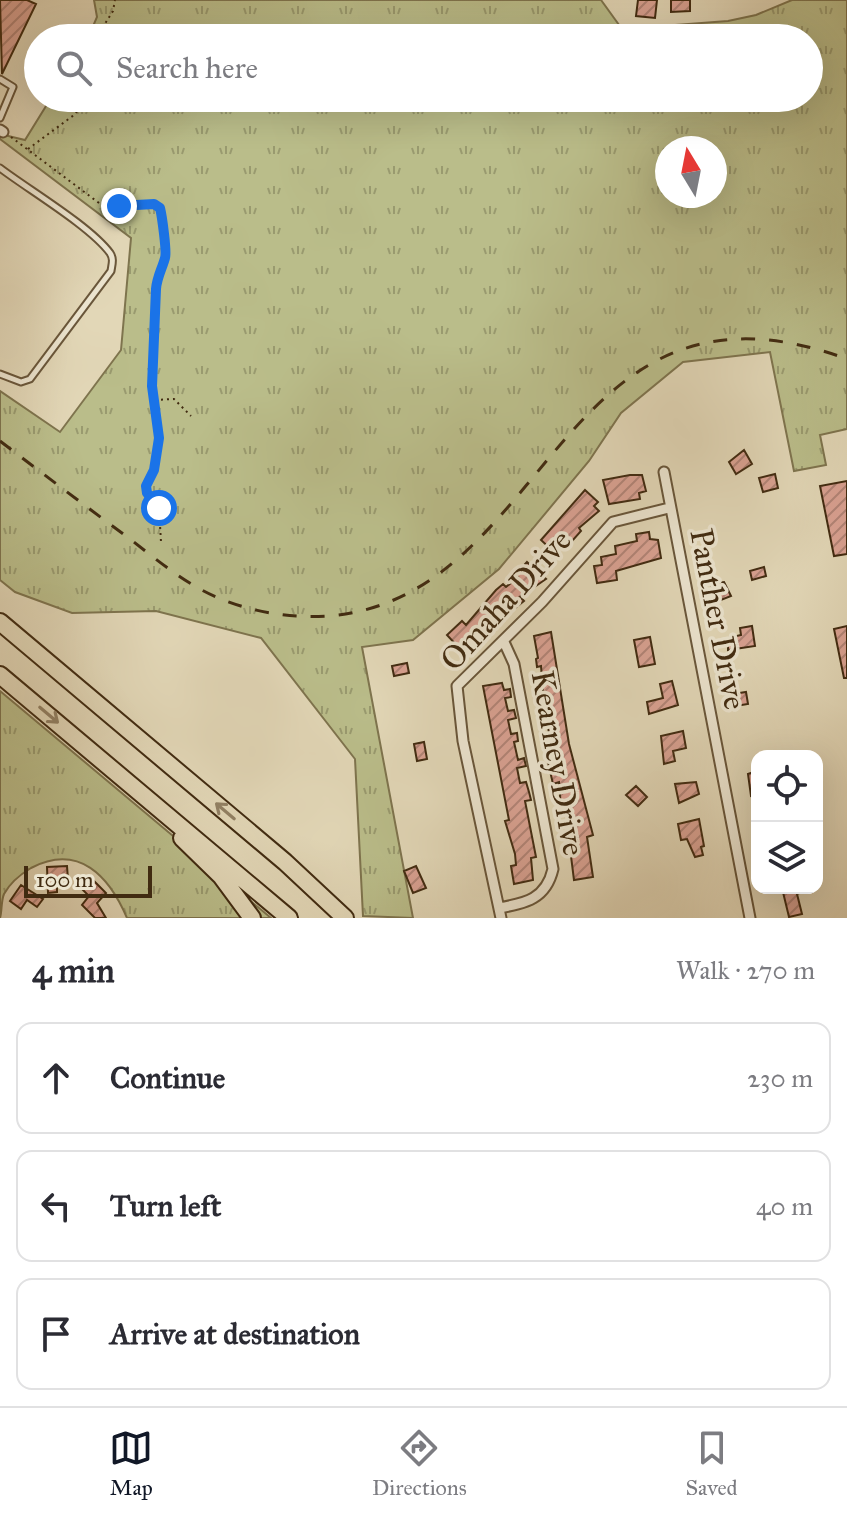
<!DOCTYPE html>
<meta charset="utf-8">
<style>
body{margin:0;font-family:"IM FELL Great Primer",serif;background:#f7f7f7;color:#2b2b33}
.controls{position:absolute;right:24px;bottom:24px;display:grid;overflow:hidden;border-radius:16px;box-shadow:0 8px 32px #0002}
.controls button{width:72px;height:72px;display:grid;place-items:center;padding:0;border:0;border-bottom:2px solid #e1e1e2;background:#fff;color:#2b2b33;font:40px sans-serif}
.compass{position:absolute;left:655px;top:136px;width:72px;height:72px;border-radius:50%;background:#fff;box-shadow:0 8px 32px #0002;rotate:350deg}
.scale{position:absolute;left:24px;bottom:20px;width:128px;box-sizing:border-box;padding-left:8px;border:4px solid #412b11;border-top:0;font-size:22px;line-height:28px;white-space:nowrap;color:#412b11;-webkit-text-stroke:6px #ece5d0;paint-order:stroke}
.stop{position:absolute;width:24px;height:24px;margin:-18px;border:6px solid #1a73e8;border-radius:50%;background:#fff}
.stop.end{background:#1a73e8;border-color:#fff;box-shadow:0 2px 8px #0008}
.list{margin:0;padding:0;list-style:none}
h2{display:flex;justify-content:space-between;align-items:center;height:104px;margin:0;padding:0 32px;font-size:34px}
h2 small{font-size:26px;font-weight:400;color:#7c7c81}
.list li{display:grid;grid-template-columns:52px 1fr auto;gap:24px;align-items:center;box-sizing:border-box;height:112px;margin:0 16px 16px;padding:0 16px;border:2px solid #e1e1e2;border-radius:16px}
.list b{display:block;font-size:30px;white-space:nowrap}
.list em{font-size:26px;font-style:normal;color:#7c7c81}
.icon{flex:none;width:44px;height:44px;fill:none;stroke:currentColor;stroke-width:2;stroke-linecap:round;stroke-linejoin:round}
.map{position:relative;flex:none;width:847px;height:918px;overflow:hidden}
.search{position:absolute;background:#fff;box-shadow:0 8px 32px #0002;left:24px;right:24px;top:24px;height:88px;display:flex;align-items:center;gap:20px;box-sizing:border-box;padding:0 28px;border-radius:44px;color:#7c7c81;font-size:30px}
.sheet{height:488px;background:#fff}
nav{display:flex;justify-content:space-around;align-items:center;box-sizing:border-box;height:112px;border-top:2px solid #e1e1e2;background:#fff;font-size:22px;color:#7c7c81}
nav a{display:grid;justify-items:center;gap:4px}
nav .on{color:#111827}
.map>svg:first-child{display:block}
.grass{fill:url(#grass-tufts);stroke:#7e744e;stroke-width:2;fill-rule:evenodd}
.building{fill:url(#building-hatch);stroke:#412b11;stroke-width:2}
.lines{fill:none;stroke-linecap:round;stroke-linejoin:round}
.service-casing{stroke:#69563a;stroke-width:9}
.minor-casing{stroke:#69563a;stroke-width:13}
.motorway-casing{stroke:#412b11;stroke-width:20}
.path{stroke:#412b11;stroke-width:2;stroke-dasharray:2 4;stroke-linecap:butt}
.service{stroke:#ece5d0;stroke-width:5}
.minor{stroke:#ece5d0;stroke-width:9}
.motorway{stroke:#e2d7b7;stroke-width:16}
.rail{stroke:#412b11;stroke-width:3;stroke-dasharray:14 14;stroke-linecap:butt}
.oneway{stroke:#928164}
.route{stroke:#1a73e8;stroke-width:10}
.labels{text-anchor:middle;dominant-baseline:central;stroke-width:7;stroke-linejoin:round;paint-order:stroke}
.street-label{font-size:32px;fill:#412b11;stroke:#ece5d0}
</style>
<div class="map">
<svg width="847" height="918" viewBox="0 0 847 918">
<defs>
<pattern id="grass-tufts" width="24" height="20" patternUnits="userSpaceOnUse" patternTransform="scale(2)"><rect width="24" height="20" fill="#babd8a"/><path d="M3 7l-1-3M5 7V3M7 7l1-3M15 17l-1-3M17 17v-4M19 17l1-3" fill="none" stroke="#999a6f"/></pattern>
<pattern id="building-hatch" width="6" height="6" patternUnits="userSpaceOnUse" patternTransform="scale(2)"><rect width="6" height="6" fill="#daa293"/><path d="M-1 1l2-2M0 6l6-6M5 7l2-2" fill="none" stroke="#b28477"/></pattern>
</defs>
<rect width="100%" height="100%" fill="#e2d7b7"/>
<filter id="stains"><feTurbulence type="fractalNoise" baseFrequency=".0025" numOctaves="4"/><feColorMatrix values="0 0 0 0 .2 0 0 0 0 .09 0 0 0 0 .02 0 0 0 .5 -.17"/></filter>
<radialGradient id="worn" r=".72"><stop offset=".6" stop-color="#630" stop-opacity="0"/><stop offset="1" stop-color="#630" stop-opacity=".3"/></radialGradient>
<!-- grass -->
<path class="grass" d="M94,0H601L622,29L728,21L756,15L792,0H847V429L820,435L826,465L794,471L770,352L683,362L621,413L589,461L499,569L413,640L362,647L413,918L363,916L355,759L261,638L156,611L72,613L15,592L0,580V391L60,432L121,350L131,238L0,139V134L25,140L51,98H809V38H88L97,17ZM667,148H715V196H667Z
M0,691L271,918H127C109,876 79,843 31,868C21,874 10,883 4,894C1,901 2,912 0,918Z"/>
<!-- building -->
<path class="building" d="M0,0H27L36,4L2,74Z
M638,0H657L655,18L636,16Z
M671,0H690V11L671,12Z
M744,450L752,464L736,474L729,462Z
M775,474L778,488L763,492L759,478Z
M630,475H642L646,491L639,493L640,499L609,504L603,480Z
M847,481V554L834,556L820,486Z
M585,490L598,502L594,506L599,511L579,528L581,531L565,549L561,545L554,552L541,540Z
M649,532L650,539L658,540L661,558L616,571L617,580L597,583L594,566L602,565L601,557L616,554L615,546L637,541L636,534Z
M527,562L546,579L520,597L524,601L498,622L486,639L483,636L468,649L464,644L459,648L447,635L462,621L466,625L496,590L503,584L506,587L518,577L515,575Z
M764,567L766,576L752,580L750,571Z
M724,582L731,596L716,602L711,584Z
M752,626L755,646L728,650V638L741,635L740,628Z
M847,626V678H844L834,629Z
M551,632L569,744L593,835L587,837L593,877L574,880L568,832L571,831L565,807L561,808L559,782L553,784L545,749L544,740L550,739L548,727H552L544,705L541,666L537,667L536,659L538,658L534,636Z
M650,637L655,664L639,667L634,640Z
M407,663L409,673L394,676L392,666Z
M672,681L678,705L649,714L647,702L663,698L660,684Z
M502,683L504,690L510,689L511,697L505,698L508,711L514,710L516,718L508,720L511,734L517,733L518,741L514,742L518,760L524,758L526,766L517,768L520,783L526,782L529,792L531,800L525,801L536,857L531,858L533,880L514,884L511,866L516,865L515,854L505,821L509,820L483,686Z
M746,692L748,704L735,706L733,694Z
M683,731L686,748L673,751L675,761L664,764L661,736Z
M424,742L427,759L417,761L414,744Z
M757,771V794L751,796L748,774Z
M696,782L699,794L679,803L675,784Z
M636,786L647,797L638,806L626,795Z
M699,819L704,846L701,847L703,855L695,857L687,839L681,840L678,824Z
M67,866L68,880H57V892L48,893L47,867Z
M416,866L426,888L413,893L404,871Z
M92,879L106,893L97,903L106,918H95L82,905L89,896L82,889Z
M21,885L43,899L37,907L27,900L21,909L10,901Z
M782,888H810L797,894L802,914L789,917Z"/>
<g class="lines">
<!-- service casing -->
<g class="service-casing">
<path id="service" d="M0,79L13,87L0,118
M0,168C29,190 90,226 110,253C114,259 112,264 111,271L30,379L21,382L0,374"/>
</g>
<!-- minor casing -->
<g class="minor-casing">
<path id="minor" d="M0,130L3,132
M664,472L750,918
M499,908C526,903 546,899 553,869L514,664L504,642
M501,918L463,741L457,686L542,602L613,522L669,508"/>
</g>
<!-- motorway casing -->
<g class="motorway-casing">
<path id="motorway" d="M0,622L285,862L345,918
M0,675L289,918
M182,838L221,876L252,918"/>
</g>
<!-- path -->
<path class="path" d="M96,38L113,11L115,0
M11,137L123,221
M28,149L74,115L88,98
M107,211C122,205 145,198 160,208L167,257L158,274L152,386L159,438L154,470L146,486L147,493L159,508L161,542
M155,400L174,399L191,416"/>
<!-- service -->
<use href="#service" class="service"/>
<!-- minor -->
<use href="#minor" class="minor"/>
<!-- motorway -->
<use href="#motorway" class="motorway"/>
<!-- rail -->
<path class="rail" d="M0,441C42,473 84,505 126,536C156,559 186,585 221,599C256,613 291,618 328,616C553,599 557,253 847,359"/>
</g>
<!-- one-way arrows -->
<defs><path id="oneway-shaft" d="M-6 0H5M1.5-3L5.5 0L1.5 3" fill="none" stroke-width="1.6" stroke-linecap="round" stroke-linejoin="round" transform="scale(2)"/></defs>
<g class="oneway">
<use href="#oneway-shaft" transform="translate(49 715) rotate(40)"/>
<use href="#oneway-shaft" transform="translate(225 811) rotate(-140)"/>
</g>
<g class="lines">
<!-- route -->
<path class="route" d="M119,206L154,204L160,208C162,216 167,252 165,258C162,269 157,277 156,289L152,386L159,438L154,470L146,486L147,493L159,508"/>
</g>
<g class="labels">
<!-- street labels -->
<g class="street-label">
<text transform="translate(506 600) rotate(-48)">Omaha Drive</text>
<text transform="translate(718 619) rotate(79)">Panther Drive</text>
<text transform="translate(558 763) rotate(80)">Kearney Drive</text>
</g>
</g>
<rect width="100%" height="100%" filter="url(#stains)"/>
<rect width="100%" height="100%" fill="url(#worn)"/>
</svg>
<div class="controls">
<button><svg class="icon" aria-label="locate" viewBox="0 0 24 24"><circle cx="12" cy="12" r="6"/><path d="M12 2v4M12 18v4M2 12h4M18 12h4"/></svg></button>
<button><svg class="icon" aria-label="layers" viewBox="0 0 24 24"><path d="M12 4l9 5-9 5-9-5zM3 14l9 5 9-5"/></svg></button>
</div>
<svg class="compass" viewBox="-18 -18 36 36"><path d="M0-13l5 13h-10z" fill="#e53935"/><path d="M0 13l5-13h-10z" fill="#7c7c81"/></svg>
<div class="scale">100 m</div>
<div class="stop" style="left:159px;top:508px"></div>
<div class="stop end" style="left:119px;top:206px"></div>
<div class="search"><svg class="icon" aria-label="search" viewBox="0 0 24 24"><circle cx="10" cy="10" r="6"/><path d="M15 15l6 6"/></svg>Search here</div>
</div>
<section class="sheet">
<h2>4 min<small>Walk · 270 m</small></h2>
<ul class="list">
<li><svg class="icon" aria-label="ahead" viewBox="0 0 24 24"><path d="M12 20V5M6 11l6-6 6 6"/></svg><div><b>Continue</b></div><em>230 m</em></li>
<li><svg class="icon" aria-label="left" viewBox="0 0 24 24"><path d="M17 20v-9H6M10 6l-5 5 5 5"/></svg><div><b>Turn left</b></div><em>40 m</em></li>
<li><svg class="icon" aria-label="arrive" viewBox="0 0 24 24"><path d="M6 21V4h12l-3 4 3 4H6"/></svg><div><b>Arrive at destination</b></div></li>
</ul>
</section>
<nav>
<a class="on"><svg class="icon" aria-label="map" viewBox="0 0 24 24"><path d="M3 6l6-2 6 2 6-2v14l-6 2-6-2-6 2zM9 4v14M15 6v14"/></svg>Map</a>
<a><svg class="icon" aria-label="directions" viewBox="0 0 24 24"><path d="M12 3l9 9-9 9-9-9zM9 14v-3h6M13 9l2 2-2 2"/></svg>Directions</a>
<a><svg class="icon" aria-label="saved" viewBox="0 0 24 24"><path d="M7 4h10v16l-5-4-5 4z"/></svg>Saved</a>
</nav>
